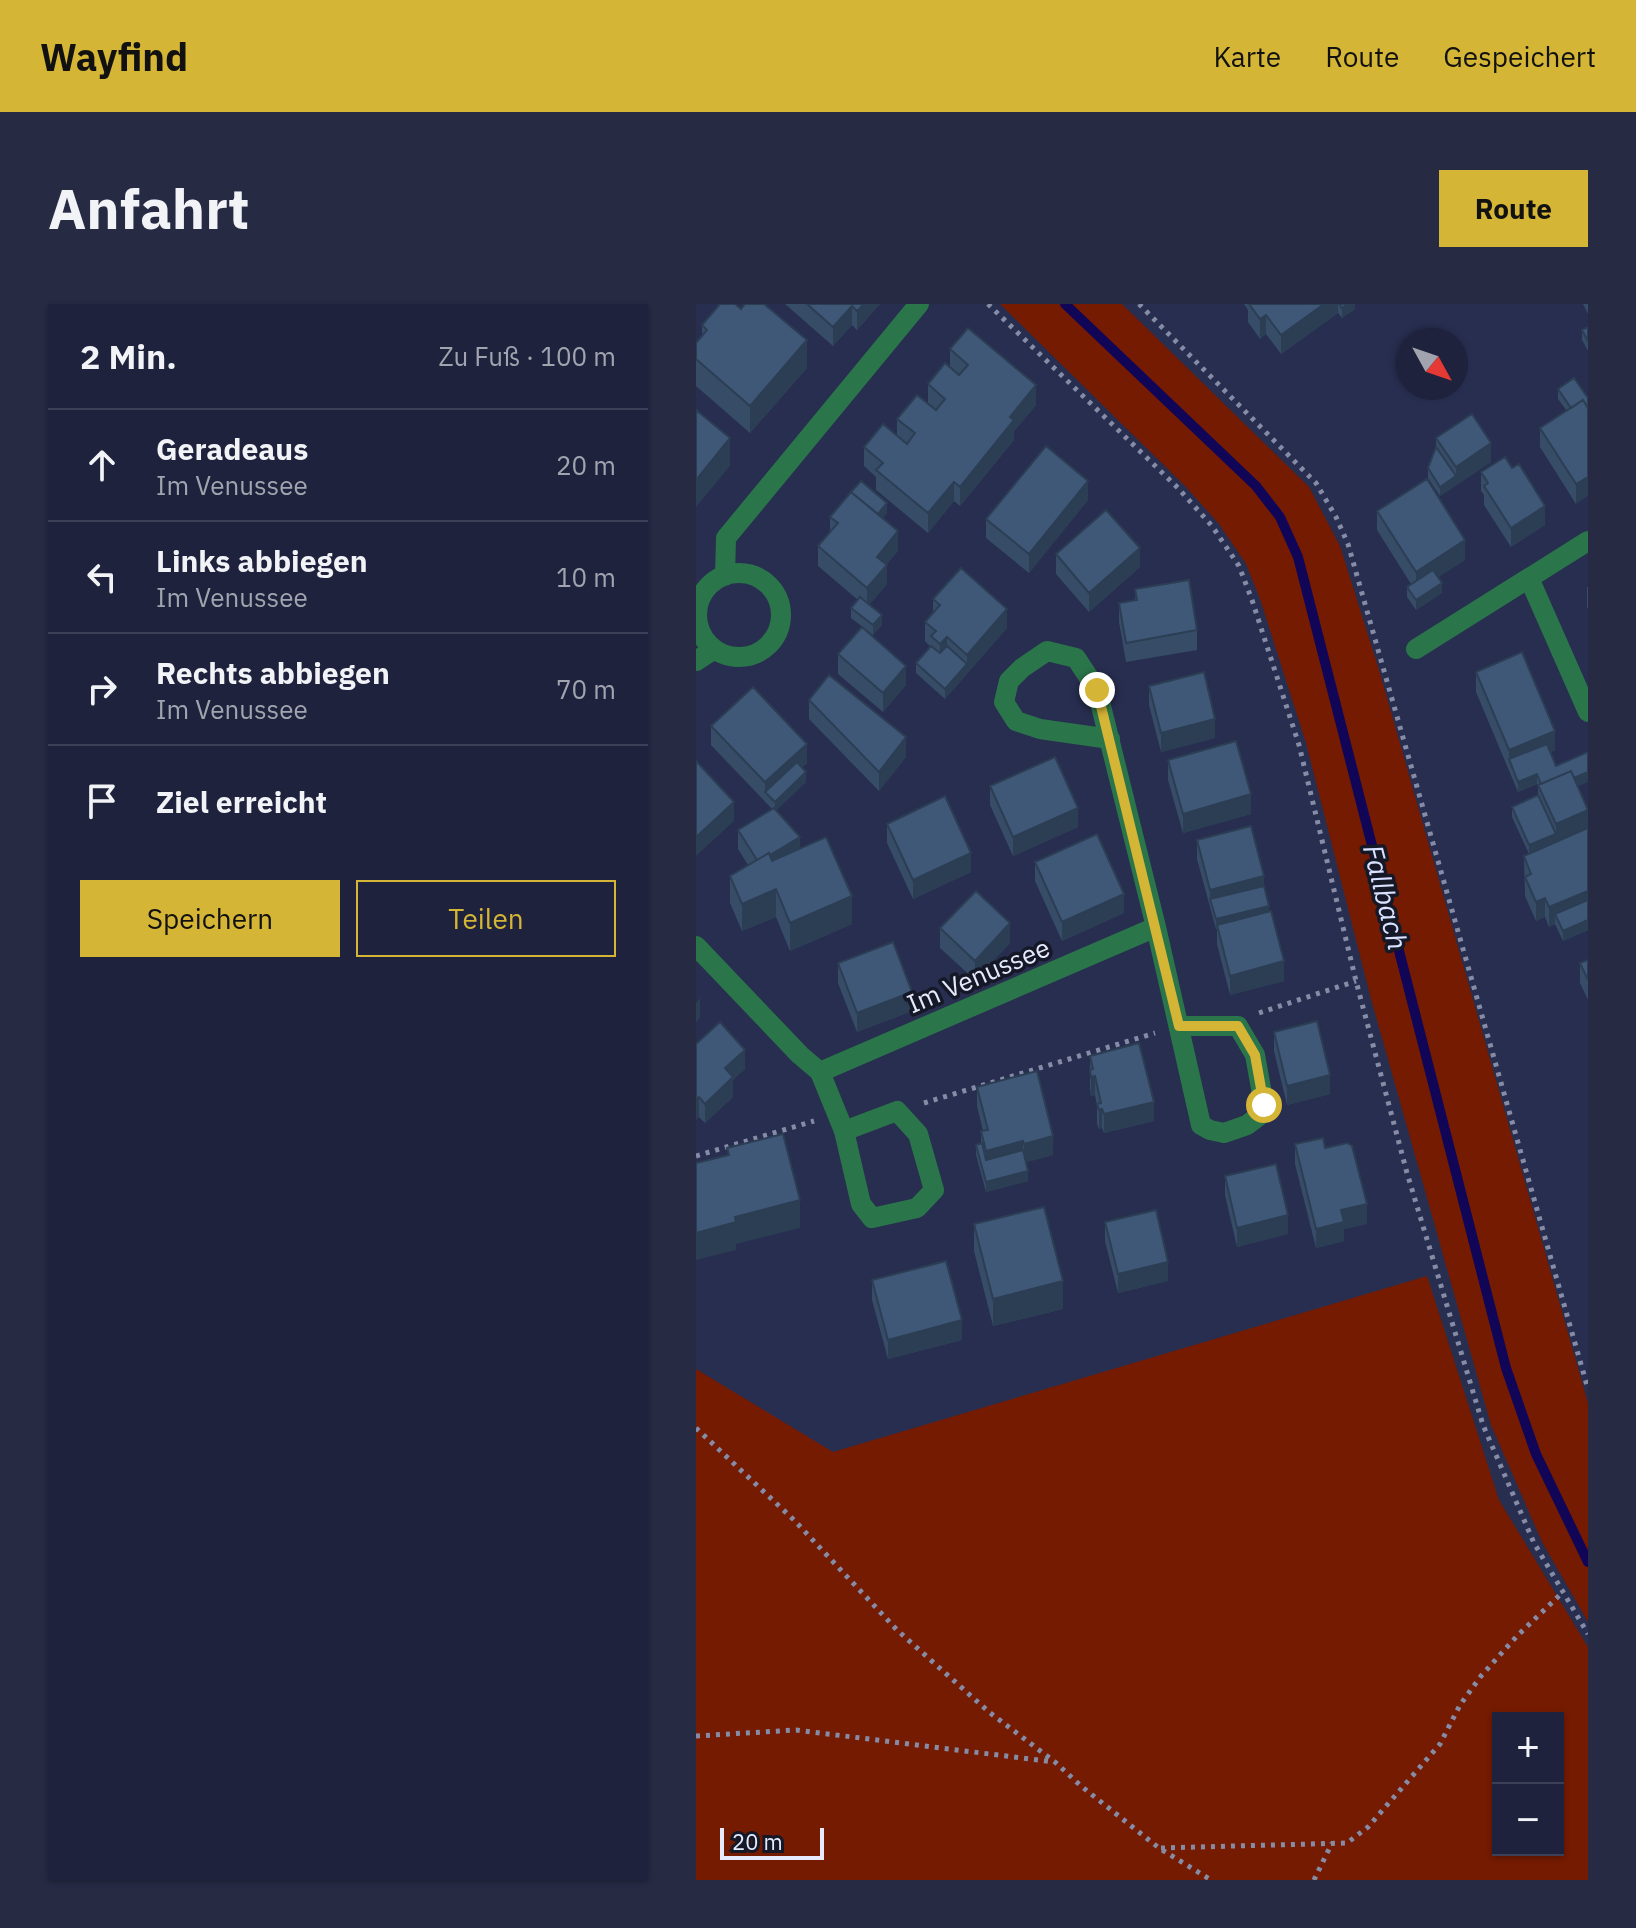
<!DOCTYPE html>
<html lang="de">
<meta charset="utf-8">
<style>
body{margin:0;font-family:"IBM Plex Sans",sans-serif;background:#262a43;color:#f1f3f6}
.controls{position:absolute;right:24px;bottom:24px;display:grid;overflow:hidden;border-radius:0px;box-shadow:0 2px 6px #0004}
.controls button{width:72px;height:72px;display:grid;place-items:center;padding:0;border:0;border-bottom:2px solid #3c3f56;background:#1e223c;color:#f1f3f6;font:40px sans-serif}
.compass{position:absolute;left:700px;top:24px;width:72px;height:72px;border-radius:50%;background:#1e223c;box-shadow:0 2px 6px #0004;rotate:130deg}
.scale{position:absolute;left:24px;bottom:20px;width:104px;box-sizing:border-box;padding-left:8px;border:4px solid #e5eafc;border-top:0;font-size:22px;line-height:28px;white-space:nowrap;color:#e5eafc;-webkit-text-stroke:6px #151827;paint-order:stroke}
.stop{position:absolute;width:24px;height:24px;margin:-18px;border:6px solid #d5b535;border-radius:50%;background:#fff}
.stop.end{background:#d5b535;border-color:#fff;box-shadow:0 2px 8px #0008}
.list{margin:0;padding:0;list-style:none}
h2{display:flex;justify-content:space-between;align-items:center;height:104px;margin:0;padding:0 32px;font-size:34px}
h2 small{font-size:26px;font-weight:400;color:#a1a4af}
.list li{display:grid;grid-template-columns:52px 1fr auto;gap:24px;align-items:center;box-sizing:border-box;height:112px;padding:0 32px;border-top:2px solid #3c3f56}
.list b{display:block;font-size:30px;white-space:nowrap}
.list p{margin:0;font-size:26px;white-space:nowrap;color:#a1a4af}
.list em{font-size:26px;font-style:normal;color:#a1a4af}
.actions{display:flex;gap:16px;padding:24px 32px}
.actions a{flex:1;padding:18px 0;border:2px solid #d5b535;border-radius:0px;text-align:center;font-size:28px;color:#d5b535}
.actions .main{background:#d5b535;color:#111}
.icon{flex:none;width:44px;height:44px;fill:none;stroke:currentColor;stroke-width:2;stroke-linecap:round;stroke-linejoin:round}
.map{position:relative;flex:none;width:892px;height:1576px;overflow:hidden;border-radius:0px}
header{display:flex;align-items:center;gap:48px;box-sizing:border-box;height:112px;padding:0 40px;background:#d5b535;color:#111}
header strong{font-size:38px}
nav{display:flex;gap:44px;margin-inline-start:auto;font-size:28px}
.intro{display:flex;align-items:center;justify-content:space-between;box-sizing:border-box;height:192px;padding:0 48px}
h1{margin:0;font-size:56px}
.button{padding:20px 36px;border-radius:0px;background:#d5b535;color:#111;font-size:28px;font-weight:700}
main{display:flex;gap:48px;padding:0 48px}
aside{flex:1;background:#1e223c;border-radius:0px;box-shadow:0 2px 6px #0004}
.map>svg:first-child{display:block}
.green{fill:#751b02;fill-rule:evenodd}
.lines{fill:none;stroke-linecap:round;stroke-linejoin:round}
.stream{stroke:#110558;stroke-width:10}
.path{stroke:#878ca6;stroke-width:5;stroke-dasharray:4 6;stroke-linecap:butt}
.minor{stroke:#2a764a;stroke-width:20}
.wall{fill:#364c67}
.shaded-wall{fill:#2c3e54}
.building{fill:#3f5878;stroke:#2c3e54;stroke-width:2}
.route{stroke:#d5b535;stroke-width:10}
.labels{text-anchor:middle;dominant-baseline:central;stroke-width:7;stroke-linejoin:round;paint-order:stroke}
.street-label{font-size:26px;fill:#e5eafc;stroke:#151827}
.water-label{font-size:28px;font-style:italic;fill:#dbe2ff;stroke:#151827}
</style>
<header>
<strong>Wayfind</strong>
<nav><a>Karte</a><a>Route</a><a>Gespeichert</a></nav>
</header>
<div class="intro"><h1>Anfahrt</h1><a class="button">Route</a></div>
<main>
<aside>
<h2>2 Min.<small>Zu Fuß · 100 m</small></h2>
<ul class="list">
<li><svg class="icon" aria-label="ahead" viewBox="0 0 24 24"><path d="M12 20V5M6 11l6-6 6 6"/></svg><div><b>Geradeaus</b><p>Im Venussee</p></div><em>20 m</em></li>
<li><svg class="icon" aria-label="left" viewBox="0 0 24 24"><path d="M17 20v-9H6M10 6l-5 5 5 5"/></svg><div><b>Links abbiegen</b><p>Im Venussee</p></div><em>10 m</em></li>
<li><svg class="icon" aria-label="right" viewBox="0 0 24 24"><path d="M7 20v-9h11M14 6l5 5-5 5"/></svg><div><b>Rechts abbiegen</b><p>Im Venussee</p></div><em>70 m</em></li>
<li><svg class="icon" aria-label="arrive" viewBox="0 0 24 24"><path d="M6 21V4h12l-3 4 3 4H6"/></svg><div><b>Ziel erreicht</b></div></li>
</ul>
<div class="actions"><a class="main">Speichern</a><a>Teilen</a></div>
</aside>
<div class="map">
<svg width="892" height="1576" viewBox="0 0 892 1576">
<rect width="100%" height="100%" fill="#282e50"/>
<!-- green -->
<path class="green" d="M304,0H426L613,183L644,242L683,366L892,1099V1318L846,1238L795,1121L675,695L610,439L564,295L550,260L523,220L490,183Z
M731,972L803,1196L892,1343V1576H0V1065L137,1148ZM862,1414V1546H802V1414Z"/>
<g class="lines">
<!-- stream -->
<path class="stream" d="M369,0L560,182L584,213L602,253L810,1064L840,1150L892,1258"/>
<!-- path -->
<path class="path" d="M292,0L482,184L516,222L543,262L556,296L603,441L660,677L711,869L787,1121L838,1239L892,1330
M443,0L620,179L640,213L652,240L892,1085
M563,709L660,677
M228,799L459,729
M0,852L118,817
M0,1124L98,1216L201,1326L293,1408L359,1458L385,1482L463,1544L515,1576
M0,1432L100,1426L358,1458
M465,1544L651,1539L672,1523L744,1440L764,1401L785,1372L821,1332L867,1288
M618,1576L636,1539"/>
<!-- minor -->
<path class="minor" d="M1 311a42 42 0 1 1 84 0a42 42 0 1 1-84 0Z
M29,272L30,234L223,0
M833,274L892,408
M720,345L892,237
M0,357L17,346
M414,435L344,425L320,417L308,398L313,377L326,364L351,347L380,354L401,386L460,623
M0,642L104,751L124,768L460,623L505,821L514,826L528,829L551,821L564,811L568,801L559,751L542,722H483
M124,768L148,827L165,900L176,914L221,904L238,886L222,830L201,807L148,827"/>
</g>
<!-- wall -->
<path class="wall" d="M89,0H184L161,26L156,21L137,42Z
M548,0H659V5L646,14L642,9L585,50L570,30L564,35L552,18V6Z
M887,0H892V10Z
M6,21L111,64L54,129L0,82V39L6,32Z
M892,23V47L886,36V26Z
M254,45L340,101L318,127V136L264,202L258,197L232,229L180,186V173L168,162V143L201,132V115L232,99V80L254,63Z
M862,85L892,94L880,200L844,143V124L871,107L862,95Z
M740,134L795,158L744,192L732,174V164L740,143Z
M785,168L849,221L815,243L788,201V191L785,187Z
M392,196L333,269L290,234V215Z
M681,207L769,256L742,273L746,289L720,306L711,293V283L715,280L681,226Z
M191,209L187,214L202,247L190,261L191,280L173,301L186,321L177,331L155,314V304L162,296L122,262V242L134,228V213Z
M360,250L444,263L393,308L360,270Z
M891,283H892V305L891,303Z
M439,285L501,326V346L430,358L423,318V299L439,296Z
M237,295L311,324L249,395L220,369V359L234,342L229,337V318L237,308Z
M142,350L210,381L187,408L142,370Z
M780,368L859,446L855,448L860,462L882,483L892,506V626L867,637L859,620L853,623L849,613L840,617L829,592L828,552L833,550L816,513V503L842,491V483L841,480L822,488L780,388Z
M453,382L519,434L465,448L453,401Z
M113,396L210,453L183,487L113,415Z
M15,422L111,459L106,463L110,478L80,506L104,545L156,620L94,647L80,613L46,627L34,599V572L52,561L42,545V526L76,505L15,441Z
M472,456L555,510L487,529L472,476Z
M294,482L382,523L317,552L294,501Z
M191,520L275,568L217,595L191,539Z
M501,536L568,582L588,677L534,691L521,640V625H520L501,555Z
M339,558L428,609L366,637L339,577Z
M244,624L314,639L279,676L244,644Z
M892,656V696L884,679V659Z
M142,659L216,707L161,728L142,679Z
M578,728L634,790L591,801L578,747Z
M0,740L49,765L37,776V793L9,819L3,813Z
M394,752L458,817L408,829L406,824L403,825L401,820V802L399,791L395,792L394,785Z
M281,783L357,851L330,858L332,877L290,888L280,851V841L285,840V827H287L281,802Z
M599,840L629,844L671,920L648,925V937L620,944L599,860Z
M529,872L592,930L541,943L529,891Z
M409,918L472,977L422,989L409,937Z
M278,920L367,1005L297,1022L278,947Z
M176,976L266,1036L192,1055L176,996Z"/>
<!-- shaded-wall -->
<path class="shaded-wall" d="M168,0H184L161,26V7Z
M628,0H642V9L585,50V31Z
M652,0H659V5L646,14V4Z
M156,2V21L137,42V23Z
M570,11V30L564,35V15Z
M111,36V64L54,129V102Z
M340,81V101L318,127V136L264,202V183L314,113Z
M34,134V162L0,203V176Z
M795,139V158L744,192V183L760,172V163Z
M892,173V192L880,200V180Z
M392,177V196L333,269V250Z
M258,178V197L232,229V209Z
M191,199V209L177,226V216Z
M849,202V221L815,243V224Z
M202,227V247L181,272V253Z
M769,236V256L720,287V268Z
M444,244V263L393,308V289Z
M191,261V280L171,303V284Z
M746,279V289L720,306V296Z
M311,305V324L249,395V385L271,360V351Z
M186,311V321L177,331V321Z
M251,333V352L244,359V340Z
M210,362V381L187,408V389Z
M519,415V434L465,448V429Z
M859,427V446L816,464L813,455V446Z
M210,433V453L183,487V468Z
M111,440V459L74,493L69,488V478Z
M110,468V478L79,508V498Z
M892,468V478L849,497V487Z
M841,470V480L822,488V478Z
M555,490V510L487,529V510Z
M38,498V517L0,552V533Z
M382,504V523L317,552V533Z
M892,506V525L833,551V541L860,530V520Z
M104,533V552L63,559Z
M275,549V568L217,595V576Z
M568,572V592L514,596V586Z
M80,585V613L46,627V600Z
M892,587V606L859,610V620L853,623V603Z
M428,590V609L366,637V618Z
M156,592V620L94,647V619Z
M849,594V613L840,617V598Z
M573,602V612L521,621L520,625V615Z
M892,616V626L867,637V627Z
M314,619V639L279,676V657Z
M588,657V677L534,691V672Z
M216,688V707L161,728V709Z
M4,694V714L0,718V699Z
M49,746V765L37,776V793L9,819V800L29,764Z
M634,771V790L591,801V782Z
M399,772V791L395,792V773Z
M3,793V813L0,816V796Z
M458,798V817L408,829V810Z
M406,805V824L403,825V806Z
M357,832V851L328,859V840Z
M327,837V856L290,866V847Z
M332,867V877L290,888V878Z
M104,896V924L40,940V946L0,956V929L39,913Z
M671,900V920L648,925V937L620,944V925L645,906Z
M592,911V930L541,943V924Z
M472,958V977L422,989V970Z
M367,977V1005L297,1022V995Z
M266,1016V1036L192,1055V1036Z"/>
<!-- building -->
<path class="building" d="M24,0H39L45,5L49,0H68L111,36L54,102L0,55V39L11,26L6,21Z
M111,0H168L161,7L156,2L137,23Z
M553,0H628L585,31L570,11L564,15Z
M643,0H652L646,4Z
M892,23V37L886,26Z
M272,24L340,81L314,113L318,116L264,183L258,178L232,209L180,166L187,159L168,143L187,120L211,140L219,129L201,115L221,91L240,106L249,95L232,80L249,59L263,71L272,61L254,45Z
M878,74L892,94V104L887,96L875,104L862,85Z
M887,96L892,104V173L880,180L844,124Z
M0,106L34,134L0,176Z
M776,110L795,139L760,163L740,134Z
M350,142L392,177L333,250L290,215Z
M740,143L760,172L744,183L732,164Z
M809,153L816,164L823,160L849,202L815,224L788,182L792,179L785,168Z
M731,175L769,236L720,268L681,207Z
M165,177L191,199L182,210L155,188Z
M155,188L202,227L181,253L191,261L171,284L122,242L142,219L134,213Z
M410,206L444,244L393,289L360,250Z
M265,264L311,305L271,351L251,333L244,340L235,332L240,327L229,318L244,301L237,295Z
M737,266L746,279L720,296L711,283Z
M493,276L501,326L430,339L423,299L441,296L439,285Z
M164,293L186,311L177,321L155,304Z
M166,323L210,362L187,389L142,350Z
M235,342L244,349L251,342L271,360L249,385L220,359Z
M826,348L859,427L813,446L780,368Z
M508,368L519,415L465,429L453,382Z
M133,371L210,433L183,468L113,396Z
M57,383L111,440L69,478L15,422Z
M540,437L555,490L487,510L472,456Z
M851,440L860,462L892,448V468L878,474L875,467L845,480L841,470L822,478L813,455Z
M359,453L382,504L317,533L294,482Z
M0,457L38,498L0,533Z
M101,458L110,468L79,498L69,488Z
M875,467L892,506L860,520L842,481Z
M842,491L860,530L833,541L816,503Z
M249,492L275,549L217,576L191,520Z
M78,504L104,533L74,551L73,549L61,556L42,526Z
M555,522L568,572L514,586L501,536Z
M892,524V587L853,603L849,594L840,598L829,573L835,570L828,552Z
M401,530L428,590L366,618L339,558Z
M130,533L156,592L94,619L80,585L46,600L34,572L73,549L76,557Z
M568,582L573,602L520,615L514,595Z
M280,587L314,619L279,657L244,624Z
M892,596V616L867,627L859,610Z
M575,607L588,657L534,672L521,621Z
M197,638L216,688L161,709L142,659Z
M892,656V676L884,659Z
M621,717L634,771L591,782L578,728Z
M24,718L49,746L29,764L37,773L9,800L3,793L0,796V740Z
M443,739L458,798L408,810L406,805L403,806L401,800L405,799L399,772L395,773L394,766L397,765L394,752Z
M341,767L357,832L328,840L327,837L290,847L285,827L292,826L281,783Z
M87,830L104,896L39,913L40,918L0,929V859L33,851L31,844Z
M627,834L629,844L651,839L656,842L671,900L645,906L648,918L620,925L599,840Z
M286,839L290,856L327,846L332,867L290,878L280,841Z
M580,860L592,911L541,924L529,872Z
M348,903L367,977L297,995L278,920Z
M460,906L472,958L422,970L409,918Z
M250,957L266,1016L192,1036L176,976Z"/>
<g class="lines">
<!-- route -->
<path class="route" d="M401,386L483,722H542L559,751L568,801"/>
</g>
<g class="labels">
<!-- street labels -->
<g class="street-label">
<text transform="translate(282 671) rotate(-23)">Im Venussee</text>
</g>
<!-- water labels -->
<g class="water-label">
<text transform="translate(690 593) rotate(76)">Fallbach</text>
</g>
</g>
</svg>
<div class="controls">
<button>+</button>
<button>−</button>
</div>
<svg class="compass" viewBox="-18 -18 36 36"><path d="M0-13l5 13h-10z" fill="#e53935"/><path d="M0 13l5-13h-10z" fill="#a1a4af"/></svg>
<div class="scale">20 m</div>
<div class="stop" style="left:568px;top:801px"></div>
<div class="stop end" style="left:401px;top:386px"></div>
</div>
</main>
